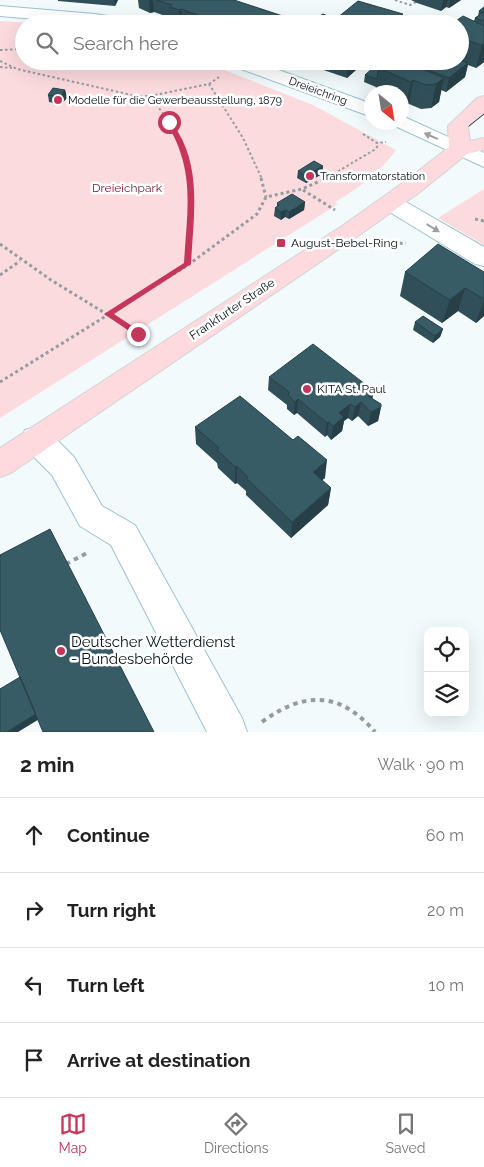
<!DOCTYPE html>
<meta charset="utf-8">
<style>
body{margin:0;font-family:Raleway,sans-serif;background:#f2f2f2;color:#222}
.controls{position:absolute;right:15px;bottom:15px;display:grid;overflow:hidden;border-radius:10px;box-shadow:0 5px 20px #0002}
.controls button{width:45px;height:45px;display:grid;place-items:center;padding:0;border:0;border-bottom:1px solid #e0e0e0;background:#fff;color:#222;font:25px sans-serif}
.compass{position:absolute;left:364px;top:85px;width:45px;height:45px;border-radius:50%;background:#fff;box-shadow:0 5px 20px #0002;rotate:150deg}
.stop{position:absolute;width:15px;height:15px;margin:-11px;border:4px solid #c5365a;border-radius:50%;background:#fff}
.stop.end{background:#c5365a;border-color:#fff;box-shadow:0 1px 5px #0008}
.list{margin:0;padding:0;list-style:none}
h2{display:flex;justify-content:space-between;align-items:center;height:65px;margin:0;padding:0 20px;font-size:21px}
h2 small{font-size:16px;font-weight:400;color:#767676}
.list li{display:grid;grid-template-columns:32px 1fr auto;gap:15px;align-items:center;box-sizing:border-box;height:75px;padding:0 20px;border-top:1px solid #e0e0e0}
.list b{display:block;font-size:19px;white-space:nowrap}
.list em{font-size:16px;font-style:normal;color:#767676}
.icon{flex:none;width:28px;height:28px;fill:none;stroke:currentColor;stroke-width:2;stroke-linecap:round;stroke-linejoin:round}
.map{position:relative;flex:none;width:484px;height:732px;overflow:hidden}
.search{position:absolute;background:#fff;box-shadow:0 5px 20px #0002;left:15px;right:15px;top:15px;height:55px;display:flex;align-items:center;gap:12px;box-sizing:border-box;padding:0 18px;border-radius:28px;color:#767676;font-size:19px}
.sheet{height:365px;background:#fff}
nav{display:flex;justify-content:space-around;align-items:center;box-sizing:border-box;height:70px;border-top:1px solid #e0e0e0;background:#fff;font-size:14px;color:#767676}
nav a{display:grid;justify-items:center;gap:2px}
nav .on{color:#c5365a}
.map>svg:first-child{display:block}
.green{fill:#fcdbdf}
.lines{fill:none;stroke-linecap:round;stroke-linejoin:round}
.minor-casing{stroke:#9cc3ce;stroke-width:2}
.major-casing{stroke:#d2d4d5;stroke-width:2}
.path-far2{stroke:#939da0;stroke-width:2;stroke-dasharray:2.5 2.5;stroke-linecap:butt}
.path-far1{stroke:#939da0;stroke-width:3;stroke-dasharray:3 3;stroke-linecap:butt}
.path{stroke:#939da0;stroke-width:4;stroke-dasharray:4.5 4.5;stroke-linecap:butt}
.minor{fill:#fff;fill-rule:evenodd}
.major{fill:#fedadf;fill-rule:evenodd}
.tram{stroke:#283438;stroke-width:1}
.wall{fill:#304f58}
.shaded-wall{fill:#274047}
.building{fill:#385c66;stroke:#274047}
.oneway{fill:#9ba0a1}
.route{fill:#c5365a}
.poi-dot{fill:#c5365a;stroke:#fff;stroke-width:2}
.labels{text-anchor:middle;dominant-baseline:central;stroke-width:5;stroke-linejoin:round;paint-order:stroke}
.far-street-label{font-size:11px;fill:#041115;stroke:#fff}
.far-poi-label{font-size:11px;fill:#041115;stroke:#fff;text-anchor:start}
.park-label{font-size:12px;fill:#751c32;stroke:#fff}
.poi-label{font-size:12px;fill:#041115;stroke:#fff;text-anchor:start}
.street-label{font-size:12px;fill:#041115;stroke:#fff}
.near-poi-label{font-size:15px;fill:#041115;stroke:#fff;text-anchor:start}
</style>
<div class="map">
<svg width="484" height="732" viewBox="0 0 484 732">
<rect width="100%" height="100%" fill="#f2fafc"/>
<!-- green -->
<path class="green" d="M0,21L46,24H24V61H201L313,105L396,150C381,172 357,189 335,202L338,204L0,418Z
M484,189V245L438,218Z"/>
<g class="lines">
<!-- minor casing -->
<g class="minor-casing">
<path id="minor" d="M0,6L95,14L132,20L134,24H91L0,16Z
M227,61H254L372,104V117L230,65Z
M402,116L484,153V167L395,126L392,122H402Z
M391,196L399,198L484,247V266L475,264L383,208L380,203L383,198Z
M36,427L47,430L74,457L102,506L135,525L242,718L247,732H207L111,545L80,526L52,475L25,448L21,439L25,430Z"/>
</g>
<!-- major casing -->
<g class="major-casing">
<path id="major" d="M484,96V113L468,127L470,141L484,138V150L467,154L420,192L358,236L11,473L0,477V448L342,226L404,182L449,147L448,126L477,98Z"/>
</g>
<!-- path-far2 -->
<path class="path-far2" d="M395,0L410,5L416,2
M0,50L24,49
M0,61L17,69L136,96H150C170,122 186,146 191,179
M194,61L213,68
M0,67L12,68
M209,84L219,77
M150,96L209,84L243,138L262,179
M363,134L377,143L386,142
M325,179L374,150L378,146L377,143"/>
<!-- path-far1 -->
<path class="path-far1" d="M261,178L266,197
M303,190L335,210
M475,219L484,221
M383,240L388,244L406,243
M0,244L51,280L139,334
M188,265L257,214L266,197L302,189L327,178
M0,275L20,261
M0,382L188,265L192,217L191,178"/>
<!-- path -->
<path class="path" d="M66,564L89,552
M262,722C304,691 340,691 375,732"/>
<!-- minor -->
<use href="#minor" class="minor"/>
<!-- major -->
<use href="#major" class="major"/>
<!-- tram -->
<path class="tram" d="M469,126L484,114"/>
</g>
<!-- wall -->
<path class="wall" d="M58,0H118L115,6L58,1Z
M138,0H234L301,24H186L182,22L180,23L171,20V18L154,12L150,13L139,8Z
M411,0H461L449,8L446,7L441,11L417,3Z
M484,7V62L476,68L468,65L465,77L446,92L441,90L439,102L431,108L421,109L409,104L406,105L402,103V92H378L375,91L376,87L364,82L365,75L380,68L413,66V64L416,61H460V24L456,21H474L475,18L478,16L479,11Z
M403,14L402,24H312L313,20L332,22Z
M297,61H366L347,78Z
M65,90L67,98L61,104L49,102L48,95Z
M323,166L322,174L306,183L297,178L298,171Z
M305,202L304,210L289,219L285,217L281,220L274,216L275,208L277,207V203Z
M405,272H484V316L476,323L458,311L442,323L400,296Z
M415,322L443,329L440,337L433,343L413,330Z
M269,377L373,399L381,407L378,421L368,426L358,416L352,421L348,418L344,421L342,431L331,440L327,435L325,437L297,413L294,415L287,409V405L268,390Z
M195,427L325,478L322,480L331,488L328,505L291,538L246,495V491L237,483L235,484L218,468L217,463L196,444Z"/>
<!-- shaded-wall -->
<path class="shaded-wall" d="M114,0H118L115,6Z
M149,0H153L154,12L150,13Z
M443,0H448L446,7L441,11Z
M450,0H461L449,8Z
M181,9L182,22L180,23L179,10Z
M403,14L402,24H392Z
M484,44V62L476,68L482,45Z
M348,61H366L347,78Z
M468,63L465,77L446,92L449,78Z
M444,78L439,102L431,108L436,84Z
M413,80L409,104L406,105L411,82Z
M65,90L67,98L61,104L60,97Z
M323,166L322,174L306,183V176Z
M305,202L304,210L289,219V212Z
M286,210L285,217L281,220V212Z
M465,288L458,311L442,323L450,300Z
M484,299V316L476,323Z
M443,329L440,337L433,343L435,336Z
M374,391L371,405L368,396Z
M298,399L297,413L294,415L295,402Z
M361,402L358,416L352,421L355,407Z
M350,404L348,418L344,421L342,431L331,440L333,426L339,413Z
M381,407L378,421L368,426L371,412Z
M329,422L327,435L325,437L327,423Z
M327,460L325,478L311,489L313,472Z
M237,466V483L235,484V467Z
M331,488L328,505L291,538L292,522Z
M26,681L41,718L18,732H7Z"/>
<!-- building -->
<path class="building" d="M156,0H234L301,22L299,24H222L181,9L179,10L170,7L172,5Z
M358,1L403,14L392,24H316L322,19L332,22Z
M484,7V21L475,18L484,12L479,11Z
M323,14L330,17L325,20L322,19L318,22L313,20Z
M463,16L484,26V44L482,45L460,38V24H450L453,20L456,21Z
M460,60L468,63L449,78L413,64L417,61H460Z
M389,61H402L444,78L436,84L426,85L413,80L411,82L379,68Z
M375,66L380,68H379L377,79L365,75Z
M53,88L65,90L60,97L48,95Z
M314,161L323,166L306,176L298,171Z
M292,194L305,202L289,212L286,210L281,212L275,208L279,205L277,203Z
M438,244L484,272V299L465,288L450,300L405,272Z
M423,316L443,329L435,336L415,322Z
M313,344L374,391L368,396L381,404V407L371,412L361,402L355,407L350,404L339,413L344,417L333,426L329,422L327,423L298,399L295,402L288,395L289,392L269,377Z
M240,396L293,440L298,436L327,460L313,472L331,488L292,522L246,478L248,477L237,466L235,467L217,450L219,448L195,427Z
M50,529L154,732H43L0,630V555Z
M20,677L36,714L7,732H0V689Z"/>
<!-- one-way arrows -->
<defs><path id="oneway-solid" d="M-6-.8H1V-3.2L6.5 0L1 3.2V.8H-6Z" transform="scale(1.25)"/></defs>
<g class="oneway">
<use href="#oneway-solid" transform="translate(431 136) rotate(-156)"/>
<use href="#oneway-solid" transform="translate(433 228) rotate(31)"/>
</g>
<!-- route -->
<path class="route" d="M169,120C173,123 176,127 178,132C202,171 193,221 191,264L114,314L141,332L142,334L138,337L104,314L184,263C187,209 196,171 166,122Z"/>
<!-- markers -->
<g class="poi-dot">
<circle cx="58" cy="100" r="5"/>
<circle cx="310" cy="176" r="5"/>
<rect x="276" y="238" width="10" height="10" rx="2.5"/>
<circle cx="307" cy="389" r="5"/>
<circle cx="61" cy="651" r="5"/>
</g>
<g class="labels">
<!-- far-street labels -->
<g class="far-street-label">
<text transform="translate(318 91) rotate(20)">Dreieichring</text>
</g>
<!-- far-poi labels -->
<g class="far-poi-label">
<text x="68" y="100">Modelle für die Gewerbeausstellung, 1879</text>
<text x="320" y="176">Transformatorstation</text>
</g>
<!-- park labels -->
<g class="park-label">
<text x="127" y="188">Dreieichpark</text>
</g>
<!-- poi labels -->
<g class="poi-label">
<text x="291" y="243">August-Bebel-Ring</text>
<text x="317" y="389">KITA St. Paul</text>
</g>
<!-- street labels -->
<g class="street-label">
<text transform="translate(232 309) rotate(-34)">Frankfurter Straße</text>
</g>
<!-- near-poi labels -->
<g class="near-poi-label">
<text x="71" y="642">Deutscher Wetterdienst<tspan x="71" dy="17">- Bundesbehörde</tspan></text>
</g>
</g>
</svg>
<div class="controls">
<button><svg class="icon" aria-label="locate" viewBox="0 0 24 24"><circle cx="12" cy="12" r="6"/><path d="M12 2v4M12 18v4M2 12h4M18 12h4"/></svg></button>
<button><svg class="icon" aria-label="layers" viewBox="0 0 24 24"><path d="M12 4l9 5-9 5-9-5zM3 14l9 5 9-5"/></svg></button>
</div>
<svg class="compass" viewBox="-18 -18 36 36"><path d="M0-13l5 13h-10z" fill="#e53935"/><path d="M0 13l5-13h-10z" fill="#767676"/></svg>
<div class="stop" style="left:169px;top:122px"></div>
<div class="stop end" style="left:138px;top:334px"></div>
<div class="search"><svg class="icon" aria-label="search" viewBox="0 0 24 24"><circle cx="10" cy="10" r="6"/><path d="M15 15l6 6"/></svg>Search here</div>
</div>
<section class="sheet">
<h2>2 min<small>Walk · 90 m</small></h2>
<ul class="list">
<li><svg class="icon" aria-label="ahead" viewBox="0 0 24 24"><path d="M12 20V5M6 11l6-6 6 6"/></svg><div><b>Continue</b></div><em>60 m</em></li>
<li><svg class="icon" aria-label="right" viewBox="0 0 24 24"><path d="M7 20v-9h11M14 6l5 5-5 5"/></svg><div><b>Turn right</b></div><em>20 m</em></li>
<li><svg class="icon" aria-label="left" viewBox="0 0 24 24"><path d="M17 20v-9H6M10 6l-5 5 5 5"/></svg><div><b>Turn left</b></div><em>10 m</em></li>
<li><svg class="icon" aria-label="arrive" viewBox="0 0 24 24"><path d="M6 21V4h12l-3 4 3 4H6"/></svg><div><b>Arrive at destination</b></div></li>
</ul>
</section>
<nav>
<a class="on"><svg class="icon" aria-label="map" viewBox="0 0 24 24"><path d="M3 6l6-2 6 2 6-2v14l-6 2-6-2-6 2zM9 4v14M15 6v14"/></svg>Map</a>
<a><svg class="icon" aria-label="directions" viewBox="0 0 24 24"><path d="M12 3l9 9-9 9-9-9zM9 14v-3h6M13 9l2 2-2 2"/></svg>Directions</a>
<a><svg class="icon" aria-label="saved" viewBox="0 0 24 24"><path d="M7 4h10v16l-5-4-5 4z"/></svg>Saved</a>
</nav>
